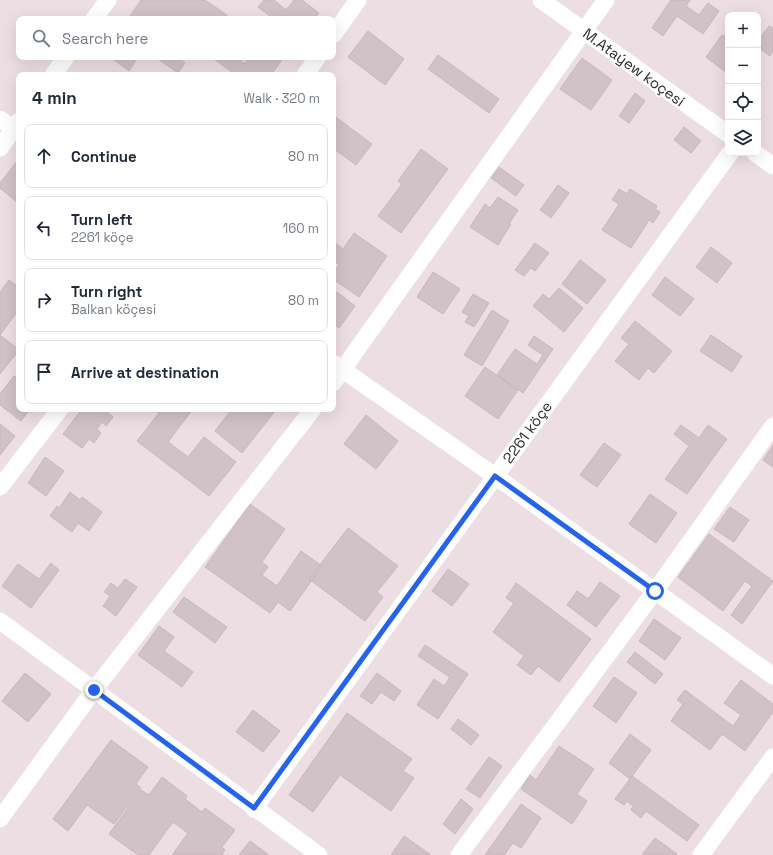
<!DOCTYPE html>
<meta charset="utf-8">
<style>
body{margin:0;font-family:"Space Grotesk",sans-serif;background:#f2f2f3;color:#1f2937}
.controls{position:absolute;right:12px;top:12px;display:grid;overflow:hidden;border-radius:8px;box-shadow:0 4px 16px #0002}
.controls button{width:36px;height:36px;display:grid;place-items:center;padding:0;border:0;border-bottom:1px solid #e0e1e3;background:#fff;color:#1f2937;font:20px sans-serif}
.stop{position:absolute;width:12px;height:12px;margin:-9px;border:3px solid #2563eb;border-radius:50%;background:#fff}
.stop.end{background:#2563eb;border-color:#fff;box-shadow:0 1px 4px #0008}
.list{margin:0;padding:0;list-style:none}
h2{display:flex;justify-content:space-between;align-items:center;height:52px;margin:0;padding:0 16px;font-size:17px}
h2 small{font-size:13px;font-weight:400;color:#747a83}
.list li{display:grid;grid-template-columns:26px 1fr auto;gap:12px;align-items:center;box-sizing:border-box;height:64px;margin:0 8px 8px;padding:0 8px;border:1px solid #e0e1e3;border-radius:8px}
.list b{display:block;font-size:15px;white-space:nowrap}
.list p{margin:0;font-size:13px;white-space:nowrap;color:#747a83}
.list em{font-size:13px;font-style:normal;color:#747a83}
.icon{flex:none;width:22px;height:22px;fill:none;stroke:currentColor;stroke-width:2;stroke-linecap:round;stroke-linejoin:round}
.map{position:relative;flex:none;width:773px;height:855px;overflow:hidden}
.search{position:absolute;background:#fff;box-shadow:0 4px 16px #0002;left:16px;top:16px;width:320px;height:44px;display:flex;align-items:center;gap:10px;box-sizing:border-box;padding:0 14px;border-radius:8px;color:#747a83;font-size:15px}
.panel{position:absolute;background:#fff;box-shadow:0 4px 16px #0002;left:16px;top:72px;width:320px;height:340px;border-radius:8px}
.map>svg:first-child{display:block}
.building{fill:#d0c2c7;stroke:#c9b7bd}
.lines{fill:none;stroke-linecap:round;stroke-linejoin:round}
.street{stroke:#fff;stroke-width:17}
.route{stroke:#2563eb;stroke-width:5}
.labels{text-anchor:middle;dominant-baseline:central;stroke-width:3;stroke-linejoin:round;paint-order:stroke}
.street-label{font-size:15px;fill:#2c2c2c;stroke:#fff}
</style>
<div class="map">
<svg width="773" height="855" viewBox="0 0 773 855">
<rect width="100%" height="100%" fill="#eddee4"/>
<!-- building -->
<path class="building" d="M141,0H205L227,15L224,19H184L178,15L175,19H128Z
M264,0H274L286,10L294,0H302L319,13L314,19H274L258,7Z
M671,0H690L686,6L699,15L708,3L719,11L703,34L677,16L663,36L652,28Z
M769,26L773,28V51L770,56L758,47V41Z
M368,31L404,59L385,85L348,57Z
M722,35L728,39V74L706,57Z
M438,55L499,99L489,113L428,69Z
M110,57H138L129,71Z
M155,57H177L185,63L178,73Z
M211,57H236L245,64L249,57H284L271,75H236Z
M582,58L612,80L591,110L560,89Z
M635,93L645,101L629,123L619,116Z
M333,115L372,144L356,165L333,148Z
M684,127L701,141L691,153L674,140Z
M421,149L448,169L401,233L378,216L402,184L398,181Z
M19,159V202L18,203L0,188V183Z
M499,167L524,185L516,196L491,178Z
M558,185L569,193L551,218L540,210Z
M619,189L627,194L630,189L657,206L655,209L660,212L653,223L649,220L631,248L602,230L619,204L612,200Z
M498,197L518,210L509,224H511L498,245L470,227L485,204L490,208Z
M354,233L387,256L359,297L333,279V273L339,265L333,261V241L343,249Z
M535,243L549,253L535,271L531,268L524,276L515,270Z
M711,247L732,263L717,283L696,267Z
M580,260L606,280L587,304L562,284Z
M433,272L460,289L443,314L417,297Z
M665,277L694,299L680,316L652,295Z
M9,280L19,288V313L17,312L0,335L19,350L0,374V292Z
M559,288L583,308L564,332L533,306L543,294L549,299Z
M337,292L355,306L339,328L333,324V297Z
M473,294L489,303L474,327L465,322L469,316L462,312Z
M492,310L509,321L482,366L464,355Z
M635,321L672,351L654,373L648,368L639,380L615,361L629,344L621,338Z
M711,335L742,356L732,372L700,351Z
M534,336L553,349L523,393L497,375L515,349L537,364L543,355L528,345Z
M485,367L518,390L498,419L465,396Z
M14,376L19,379V409H30L21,421L0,405V394Z
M82,409H111L108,413L113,417L106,426L102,422L97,429L101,433L94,443L89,439L82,448L63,434Z
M154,409H193L168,442L188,457L204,437L236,462L209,496L137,441L159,413Z
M232,409H272L275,411L242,453L215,431Z
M366,415L398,441L376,469L344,444Z
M0,424L15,436L0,455Z
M681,425L699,438L708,425L727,439L687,494L665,479L689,446L674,434Z
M604,443L621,455L597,487L580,475Z
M773,445V467L763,460Z
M45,457L64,471L46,496L28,483Z
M70,492L80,500L82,497L102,512L89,531L78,523L72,532L50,516L57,506L59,508Z
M650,494L677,513L656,543L629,524Z
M250,504L285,529L262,562L268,567L262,575L277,586L301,551L322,566L290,611L278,602L270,613L205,567Z
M730,507L749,520L734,542L714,529Z
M348,528L398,566L377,592L383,597L365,621L309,579Z
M709,534L773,581L742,624L731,615L752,586L745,581L723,611L678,577Z
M51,563L59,570L31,608L2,586L18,564L39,579Z
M448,569L469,584L452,606L432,591Z
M125,579L137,587L116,616L103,606L110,596L104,592L111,583L118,588Z
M600,582L620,596L596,627L567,605L577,591L588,599Z
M516,583L591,639L559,682L538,666L531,675L517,665L524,656L493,632L514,603L506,598Z
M184,597L227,627L215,643L173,612Z
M654,619L681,638L665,660L639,641Z
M159,626L174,637L164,651L193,672L182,687L138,655Z
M425,645L468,674L438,719L417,705L434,679L444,686L450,677L418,656Z
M635,652L663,674L655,684L627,662Z
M25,673L51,694L28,722L2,701Z
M377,673L401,691L394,701L381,692L372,704L360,696Z
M614,677L637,693L616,723L593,706Z
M741,680L773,704V712L745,751L722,734L710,750L671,721L683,704L677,700L685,690L733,726L741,715L724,703Z
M253,710L280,731L263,752L236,732Z
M347,713L412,759L403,771L414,778L391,811L340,775L313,812L289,795Z
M458,719L479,735L471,745L451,729Z
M630,734L651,750L630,779L609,763Z
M111,740L148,767L136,784L141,788L114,824L87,805L68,831L53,819Z
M559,746L594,769L577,794L587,801L572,824L521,789L530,775L536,780Z
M489,757L502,766L480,798L466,789Z
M632,776L699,825L687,841L646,811L641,818L631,810L633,806L627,801L624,805L615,799Z
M162,777L187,796L185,799L202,812L205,808L235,830L222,847L225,850L222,855H172L188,833L173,822L149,855H138L109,834L141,790L149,795Z
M461,799L473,809L455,834L443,824Z
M521,804L541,818L521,848L513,843L504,855H485Z
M404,836L431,855H391Z
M655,838L677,854L676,855H642Z
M250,841L269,855H239Z"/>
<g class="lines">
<!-- street -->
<path class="street" d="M541,0L728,134
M94,19L108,0
M333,35L358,0
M53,75L66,57
M305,75L318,57
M0,119L19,133
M0,148L19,121
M755,153L773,166
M333,363L495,476L773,676
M333,383L606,0
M0,487L60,409
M0,621L319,855
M254,809L730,153
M0,819L94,690L313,409
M459,855L655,591L773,426
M701,855L773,757"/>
</g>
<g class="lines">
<!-- route -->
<path class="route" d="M94,690L254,808L495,476L655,591"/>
</g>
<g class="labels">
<!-- street labels -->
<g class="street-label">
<text transform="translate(634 67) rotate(36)">M.Ataýew koçesi</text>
<text transform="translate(527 432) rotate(-54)">2261 köçe</text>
</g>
</g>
</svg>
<div class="controls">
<button>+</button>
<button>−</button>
<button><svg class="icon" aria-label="locate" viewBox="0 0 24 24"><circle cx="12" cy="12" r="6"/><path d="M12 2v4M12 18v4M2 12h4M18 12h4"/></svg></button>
<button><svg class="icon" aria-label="layers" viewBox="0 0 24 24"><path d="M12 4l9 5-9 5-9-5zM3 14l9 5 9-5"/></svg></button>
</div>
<div class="stop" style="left:655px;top:591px"></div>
<div class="stop end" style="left:94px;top:690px"></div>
<div class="search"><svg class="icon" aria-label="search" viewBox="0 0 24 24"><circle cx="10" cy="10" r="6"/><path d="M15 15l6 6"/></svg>Search here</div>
<section class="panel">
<h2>4 min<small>Walk · 320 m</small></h2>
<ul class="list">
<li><svg class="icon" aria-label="ahead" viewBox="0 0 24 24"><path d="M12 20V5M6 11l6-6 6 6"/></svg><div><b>Continue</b></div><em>80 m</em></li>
<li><svg class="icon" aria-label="left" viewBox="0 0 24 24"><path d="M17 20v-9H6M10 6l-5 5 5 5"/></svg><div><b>Turn left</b><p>2261 köçe</p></div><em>160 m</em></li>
<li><svg class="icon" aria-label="right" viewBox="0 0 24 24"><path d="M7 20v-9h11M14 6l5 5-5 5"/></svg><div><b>Turn right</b><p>Balkan köçesi</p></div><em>80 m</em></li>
<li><svg class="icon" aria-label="arrive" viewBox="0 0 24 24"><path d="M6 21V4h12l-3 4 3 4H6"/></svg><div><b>Arrive at destination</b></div></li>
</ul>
</section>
</div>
